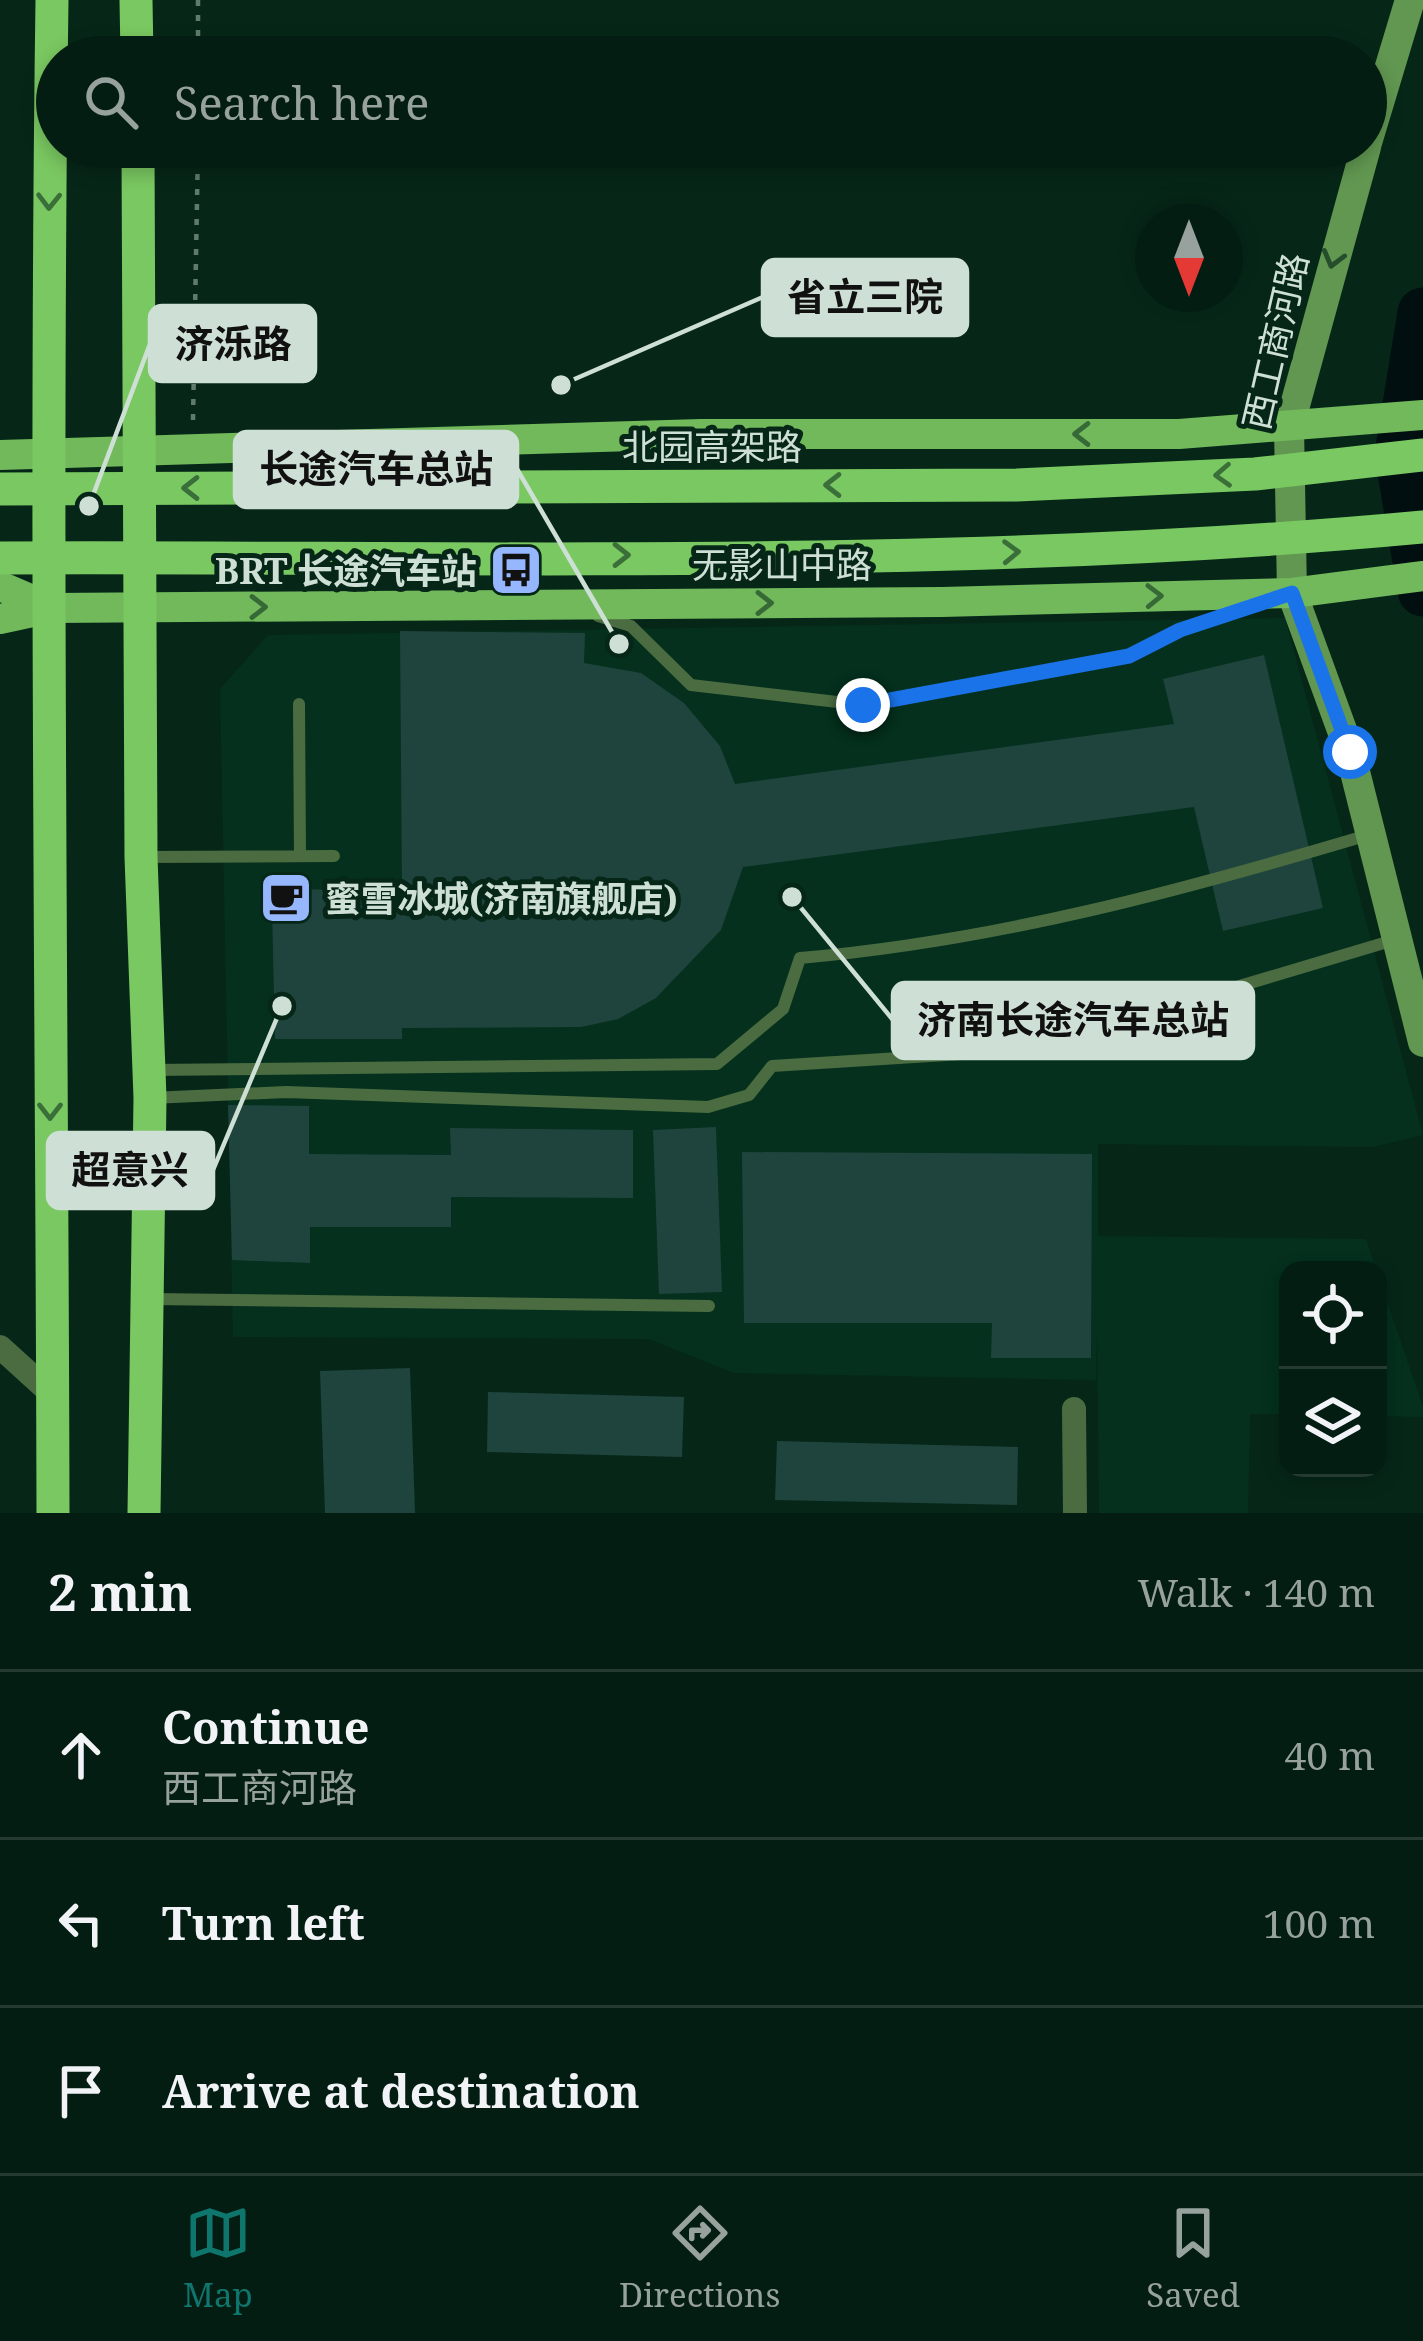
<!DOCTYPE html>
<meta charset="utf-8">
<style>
body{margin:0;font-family:"Noto Serif","Noto Sans SC",serif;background:#122a20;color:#f1f3f6}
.controls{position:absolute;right:36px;bottom:36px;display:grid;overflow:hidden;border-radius:24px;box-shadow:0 6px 18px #0003}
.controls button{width:108px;height:108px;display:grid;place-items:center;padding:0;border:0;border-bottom:3px solid #253b32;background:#041d12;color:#f1f3f6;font:60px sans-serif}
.compass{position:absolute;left:1135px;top:204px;width:108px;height:108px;border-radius:50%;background:#041d12;box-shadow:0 6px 18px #0003;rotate:180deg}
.stop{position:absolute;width:36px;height:36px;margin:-27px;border:9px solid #1a73e8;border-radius:50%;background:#fff}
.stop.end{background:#1a73e8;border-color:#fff;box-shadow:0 3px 12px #0008}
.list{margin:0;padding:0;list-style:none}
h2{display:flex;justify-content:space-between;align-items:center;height:156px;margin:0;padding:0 48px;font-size:51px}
h2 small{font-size:39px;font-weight:400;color:#97a29f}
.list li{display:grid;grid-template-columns:78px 1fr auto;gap:36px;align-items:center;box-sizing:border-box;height:168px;padding:0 48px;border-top:3px solid #253b32}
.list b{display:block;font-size:45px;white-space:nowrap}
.list p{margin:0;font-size:39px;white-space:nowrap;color:#97a29f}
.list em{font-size:39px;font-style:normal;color:#97a29f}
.icon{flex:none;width:66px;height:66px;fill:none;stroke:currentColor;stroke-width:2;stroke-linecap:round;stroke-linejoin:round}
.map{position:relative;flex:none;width:1423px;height:1513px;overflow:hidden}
.search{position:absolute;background:#041d12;box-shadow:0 6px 18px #0003;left:36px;right:36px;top:36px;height:132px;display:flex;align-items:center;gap:30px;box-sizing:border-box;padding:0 42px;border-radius:66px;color:#97a29f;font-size:45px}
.sheet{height:660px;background:#041d12}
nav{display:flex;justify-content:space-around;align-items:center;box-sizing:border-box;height:168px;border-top:3px solid #253b32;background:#041d12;font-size:33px;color:#97a29f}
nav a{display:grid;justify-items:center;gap:6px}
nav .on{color:#0f766e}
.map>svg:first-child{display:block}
.built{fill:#04301d}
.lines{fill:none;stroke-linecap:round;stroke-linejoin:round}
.river{stroke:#020f10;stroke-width:51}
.building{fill:#1f443d}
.path{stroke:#607b6d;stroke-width:4.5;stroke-dasharray:6 9;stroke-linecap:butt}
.service{stroke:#4b6c41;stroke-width:12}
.minor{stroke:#4b6c41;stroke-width:24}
.secondary{stroke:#619751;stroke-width:30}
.primary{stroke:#72b95c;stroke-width:30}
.trunk{stroke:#7ac861;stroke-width:33}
.trunk-bridge{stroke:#7ac861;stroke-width:33}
.oneway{stroke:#3a6f39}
.oneway2{stroke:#264e2c}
.oneway3{stroke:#376937}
.route{stroke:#1a73e8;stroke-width:15}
.labels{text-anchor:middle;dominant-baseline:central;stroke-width:10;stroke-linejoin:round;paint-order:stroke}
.street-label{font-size:36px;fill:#cee0d5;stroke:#062718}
.poi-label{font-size:36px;font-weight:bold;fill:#cee0d5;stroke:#062718;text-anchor:end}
.leader{fill:none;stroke:#cee0d5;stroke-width:4.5}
.callout-dot{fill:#cee0d5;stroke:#062718;stroke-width:4.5}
.callout{fill:#cee0d5;stroke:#cee0d5;stroke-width:4.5}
.callout-label{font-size:39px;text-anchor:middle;font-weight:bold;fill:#111}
</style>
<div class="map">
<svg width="1423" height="1513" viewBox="0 0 1423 1513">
<rect width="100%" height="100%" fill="#062718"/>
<!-- built -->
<path class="built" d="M1285,618L1423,1135L1372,1147L1098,1144V1236L1366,1239L1376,1270H1288V1414H1250L1248,1513H1099L1097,1333L1096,1380L734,1373L649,1339L233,1337L220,689L268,635Z
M1378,1275L1423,1407V1417L1378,1416Z"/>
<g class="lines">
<!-- river -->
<path class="river" d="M1423,313L1400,454L1423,591"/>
</g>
<!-- building -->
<path class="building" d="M400,631L585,633L584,663L641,673L684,703L720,746L735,784L1174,724L1163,679L1264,655L1323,908L1223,931L1194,807L743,867L721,930L656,998L618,1019L581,1027L402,1028V1039H275L272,909L267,903L273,884L282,879L299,889L402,892Z
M228,1105L309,1106V1154L451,1155L450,1128L633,1130V1198L451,1197V1227H310V1263L232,1260Z
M716,1127L722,1292L659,1294L653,1130Z
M742,1152L1092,1154L1091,1358H991L992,1323H744Z
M410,1368L415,1513H325L320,1371Z
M488,1392L684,1397L682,1457L487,1452Z
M777,1441L1018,1447L1017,1505L775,1500Z"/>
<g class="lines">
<!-- path -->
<path class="path" d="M198,0V57
M193,420L198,147"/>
<!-- service -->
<path class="service" d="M598,616L631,626L691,685L863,705L1129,656L1180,630L1256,605
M299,704L300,856
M143,857L334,856
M151,1070L717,1064L783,1009L800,958C996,941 1180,891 1368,835
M151,1098L286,1092L708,1107L749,1095L772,1066L1025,1050L1394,940
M152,1299L709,1306"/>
<!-- minor -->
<path class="minor" d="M0,1347L53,1395
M1074,1409L1075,1513"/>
<!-- secondary -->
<path class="secondary" d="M1366,146L1410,0
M1366,147L1289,427L1292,593L1350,752L1423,1042"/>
<!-- primary -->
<path class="primary" d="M0,455L701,434H1179L1423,415
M0,586L51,608
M0,619L51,608L942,602L1292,593L1423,576"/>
<!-- trunk -->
<path class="trunk" d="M52,0C45,504 52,1009 53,1513
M136,0L137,57
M138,147L141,857L150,1098L144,1513"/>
<!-- trunk-bridge -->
<path class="trunk-bridge" d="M0,489L1017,485L1255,474L1423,455
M0,558C474,556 951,571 1423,527"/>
</g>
<!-- one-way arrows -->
<defs><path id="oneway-chevron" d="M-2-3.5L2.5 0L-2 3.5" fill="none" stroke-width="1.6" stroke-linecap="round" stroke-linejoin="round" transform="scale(3)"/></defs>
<g class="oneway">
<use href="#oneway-chevron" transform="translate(49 201) rotate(91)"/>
<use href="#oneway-chevron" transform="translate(1223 475) rotate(177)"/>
<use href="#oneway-chevron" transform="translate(833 485) rotate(180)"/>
<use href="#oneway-chevron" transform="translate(191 488) rotate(180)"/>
<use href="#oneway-chevron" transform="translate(1011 552) rotate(-2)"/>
<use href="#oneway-chevron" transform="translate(621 555)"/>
<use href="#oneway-chevron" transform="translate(50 1111) rotate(90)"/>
</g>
<use class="oneway2" href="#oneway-chevron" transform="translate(1333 259) rotate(105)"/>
<g class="oneway3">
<use href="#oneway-chevron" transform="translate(1082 434) rotate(180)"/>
<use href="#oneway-chevron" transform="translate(1154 596) rotate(-1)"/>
<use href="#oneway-chevron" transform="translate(764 603)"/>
<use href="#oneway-chevron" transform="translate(258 607)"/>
</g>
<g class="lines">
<!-- route -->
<path class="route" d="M863,705L1129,656L1180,630L1292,593L1350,752"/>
</g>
<!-- icons -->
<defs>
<g id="bus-square" transform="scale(2.7)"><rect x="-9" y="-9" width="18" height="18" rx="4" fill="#96b6fd" stroke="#062718"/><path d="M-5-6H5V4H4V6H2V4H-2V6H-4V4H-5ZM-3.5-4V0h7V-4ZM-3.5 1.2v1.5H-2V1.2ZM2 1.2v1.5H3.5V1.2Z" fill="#111"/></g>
<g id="cafe-square" transform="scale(2.7)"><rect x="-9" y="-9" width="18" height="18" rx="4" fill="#96b6fd" stroke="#062718"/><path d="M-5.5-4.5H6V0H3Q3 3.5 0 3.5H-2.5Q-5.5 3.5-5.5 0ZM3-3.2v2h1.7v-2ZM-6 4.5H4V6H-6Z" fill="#111"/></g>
</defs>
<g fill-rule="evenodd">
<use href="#bus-square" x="516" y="570"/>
<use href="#cafe-square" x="286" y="898"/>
</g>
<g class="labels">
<!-- street labels -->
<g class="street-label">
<text transform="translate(1275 341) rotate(-77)">西工商河路</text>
<text x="712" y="446">北园高架路</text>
<text x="782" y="564">无影山中路</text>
</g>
<!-- poi labels -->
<g class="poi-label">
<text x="477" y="570">BRT 长途汽车站</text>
<text x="325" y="898" text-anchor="start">蜜雪冰城(济南旗舰店)</text>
</g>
</g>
<!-- callouts -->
<path class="leader" d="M561 385L763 297M89 506L150 344M619 644L517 469M792 897L893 1020M282 1006L213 1170"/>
<g class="callout-dot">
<circle cx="561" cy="385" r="12"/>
<circle cx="89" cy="506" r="12"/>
<circle cx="619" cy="644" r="12"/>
<circle cx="792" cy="897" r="12"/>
<circle cx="282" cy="1006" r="12"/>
</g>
<g class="callout">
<rect x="763" y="260" width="204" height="75" rx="12"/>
<rect x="150" y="306" width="165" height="75" rx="12"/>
<rect x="235" y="432" width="282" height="75" rx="12"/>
<rect x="893" y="983" width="360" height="75" rx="12"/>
<rect x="48" y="1133" width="165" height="75" rx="12"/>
</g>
<g class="callout-label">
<text x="865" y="311">省立三院</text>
<text x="233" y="358">济泺路</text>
<text x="376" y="483">长途汽车总站</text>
<text x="1073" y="1034">济南长途汽车总站</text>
<text x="130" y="1184">超意兴</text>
</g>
</svg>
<div class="controls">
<button><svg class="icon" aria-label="locate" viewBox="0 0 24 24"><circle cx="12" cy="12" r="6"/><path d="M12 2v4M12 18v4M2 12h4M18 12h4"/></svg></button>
<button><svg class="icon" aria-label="layers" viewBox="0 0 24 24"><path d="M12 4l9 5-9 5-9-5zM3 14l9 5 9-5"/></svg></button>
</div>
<svg class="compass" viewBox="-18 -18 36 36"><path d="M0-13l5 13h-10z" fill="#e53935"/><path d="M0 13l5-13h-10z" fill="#97a29f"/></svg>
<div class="stop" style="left:1350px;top:752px"></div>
<div class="stop end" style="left:863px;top:705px"></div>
<div class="search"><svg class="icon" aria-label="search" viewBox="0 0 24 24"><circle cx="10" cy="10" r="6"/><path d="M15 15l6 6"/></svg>Search here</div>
</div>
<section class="sheet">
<h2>2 min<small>Walk · 140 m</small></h2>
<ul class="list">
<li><svg class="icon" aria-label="ahead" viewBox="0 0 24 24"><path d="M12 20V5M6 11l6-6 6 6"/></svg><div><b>Continue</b><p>西工商河路</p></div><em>40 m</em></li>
<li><svg class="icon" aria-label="left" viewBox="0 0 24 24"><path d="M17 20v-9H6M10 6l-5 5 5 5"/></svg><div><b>Turn left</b></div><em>100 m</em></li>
<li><svg class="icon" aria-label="arrive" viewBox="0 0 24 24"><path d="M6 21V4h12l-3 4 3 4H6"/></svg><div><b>Arrive at destination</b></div></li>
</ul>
</section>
<nav>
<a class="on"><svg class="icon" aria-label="map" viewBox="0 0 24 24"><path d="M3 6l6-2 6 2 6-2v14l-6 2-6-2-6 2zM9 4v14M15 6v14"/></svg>Map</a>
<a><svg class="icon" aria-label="directions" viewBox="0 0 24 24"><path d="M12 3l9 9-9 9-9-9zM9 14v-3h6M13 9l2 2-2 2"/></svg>Directions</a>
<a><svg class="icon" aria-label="saved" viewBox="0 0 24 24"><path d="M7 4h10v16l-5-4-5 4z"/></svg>Saved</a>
</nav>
